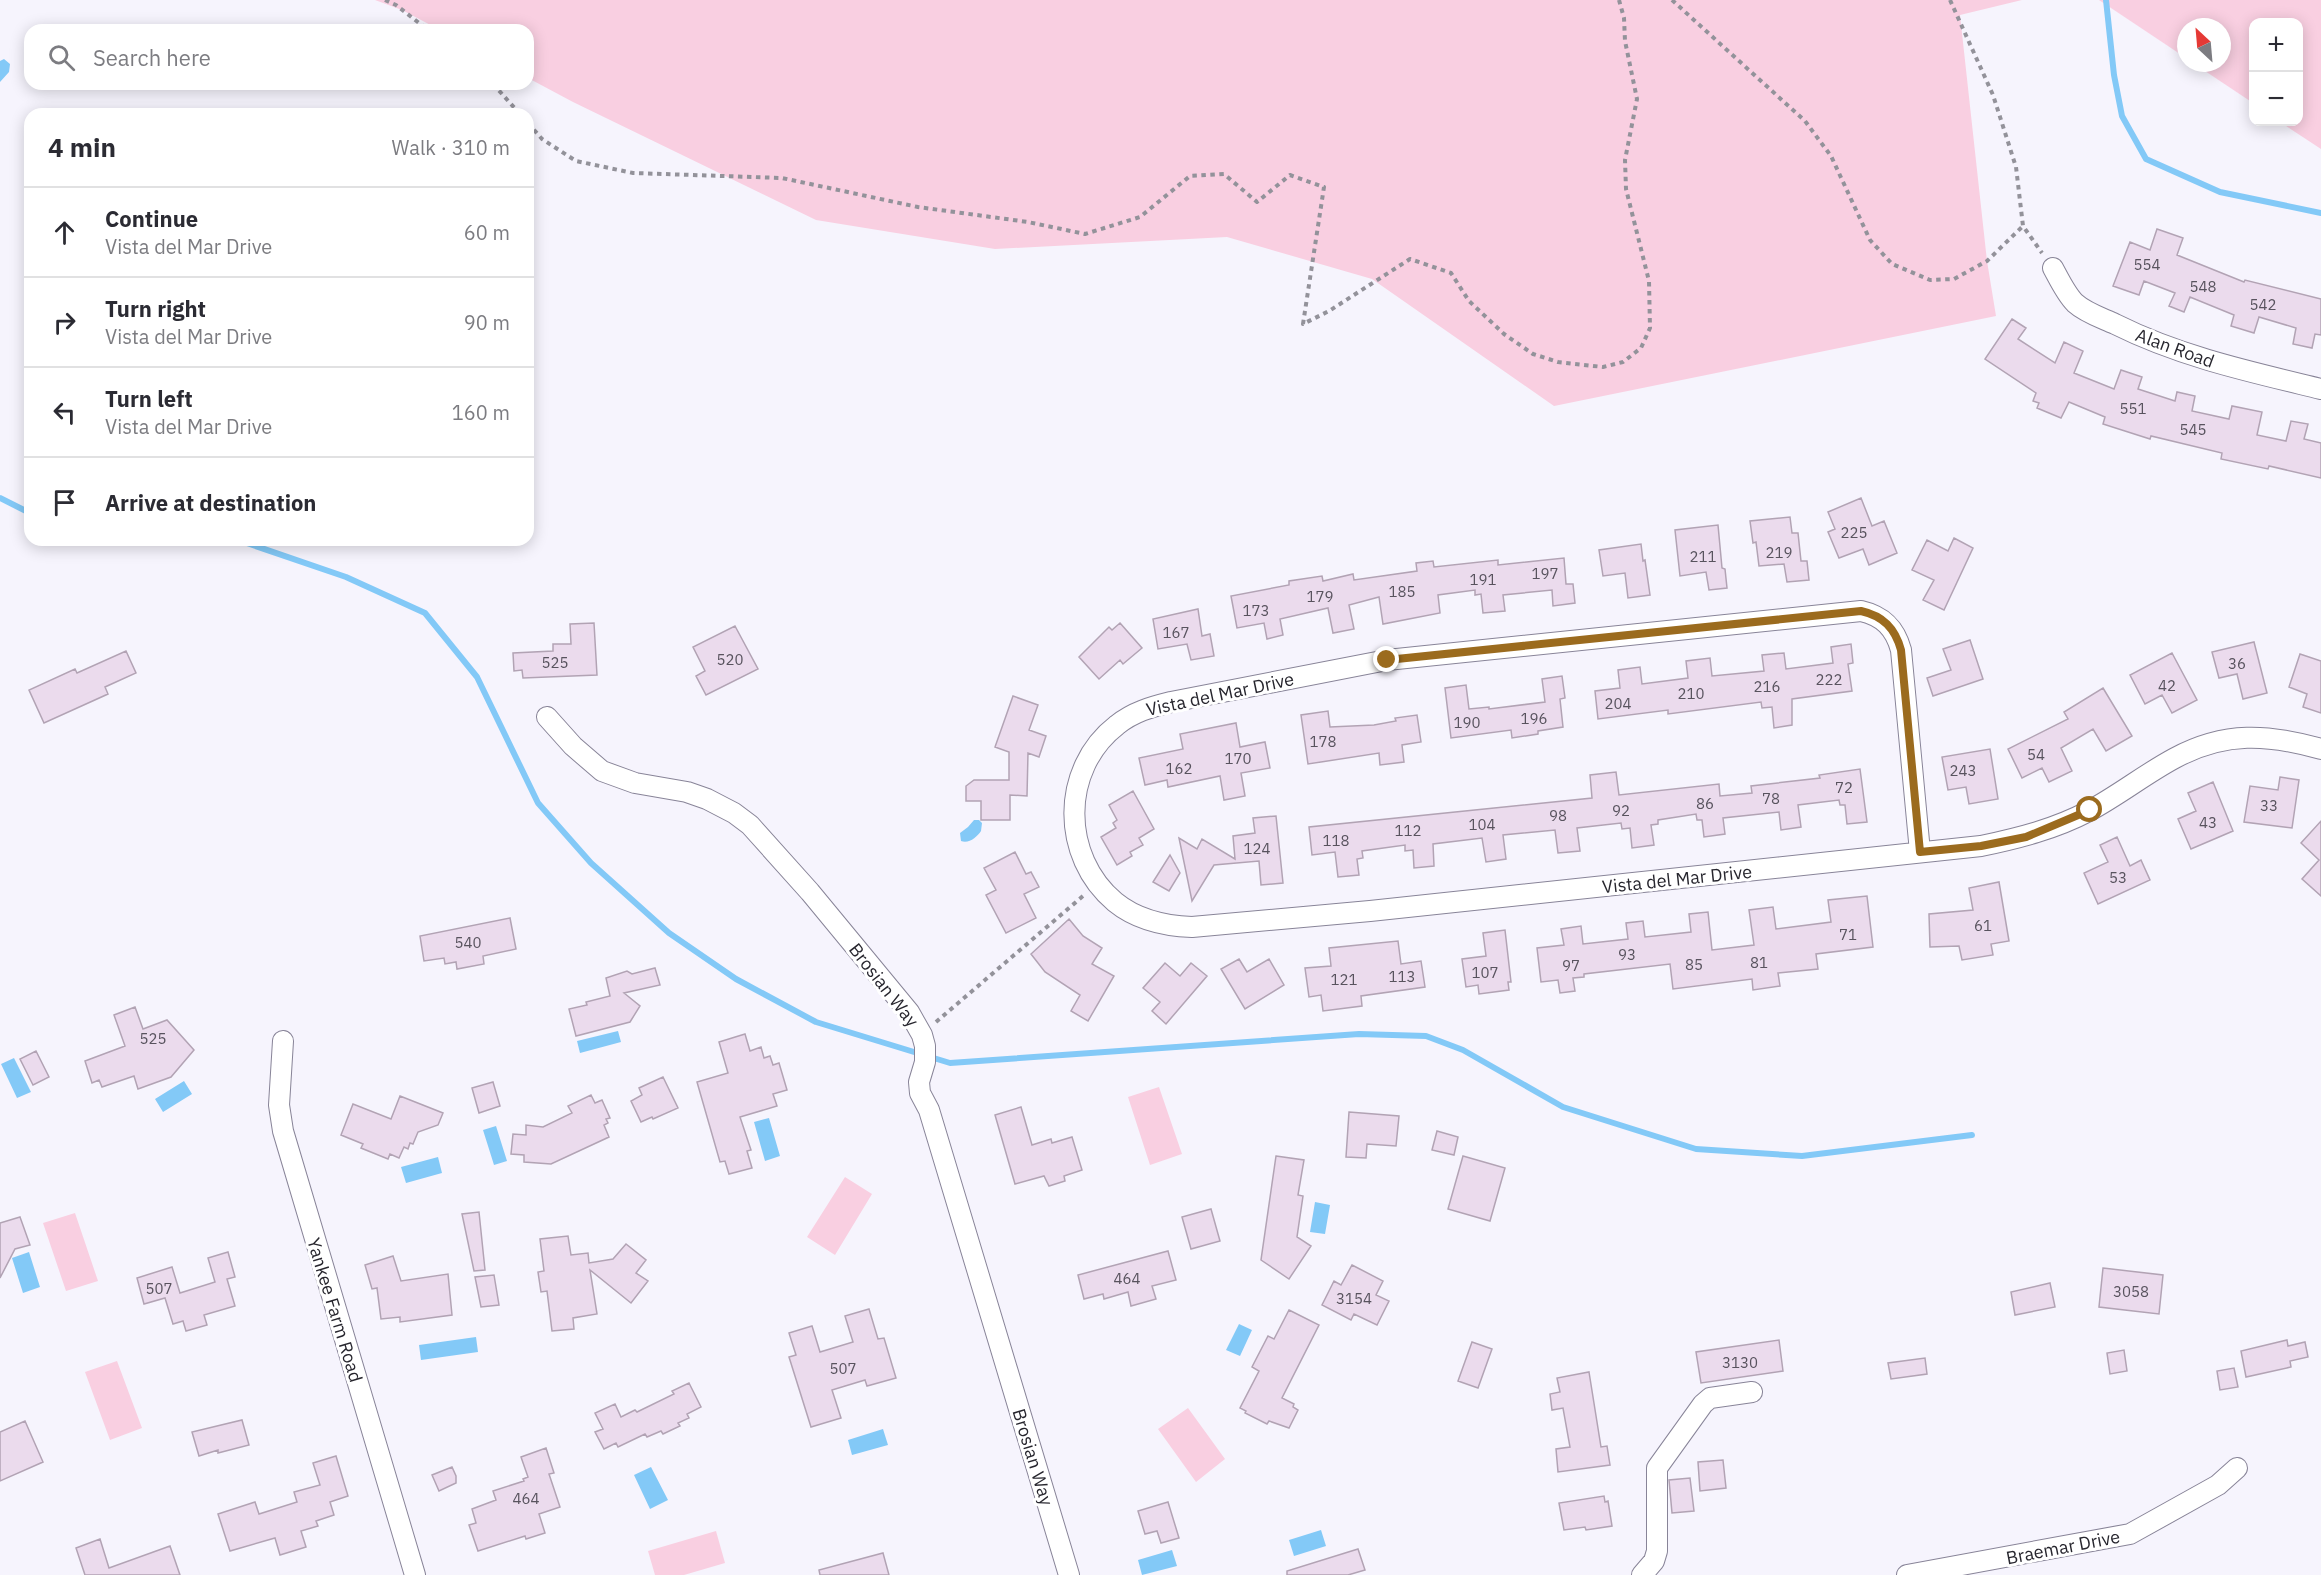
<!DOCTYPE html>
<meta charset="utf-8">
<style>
body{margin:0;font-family:"IBM Plex Sans",sans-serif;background:#f2f2f3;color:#2b2b33}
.controls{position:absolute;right:18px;top:18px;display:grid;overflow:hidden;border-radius:12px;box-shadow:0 3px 15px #0003}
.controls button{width:54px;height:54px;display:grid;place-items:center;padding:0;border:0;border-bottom:2px solid #e1e1e2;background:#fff;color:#2b2b33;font:30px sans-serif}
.compass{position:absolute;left:2177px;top:18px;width:54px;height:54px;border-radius:50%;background:#fff;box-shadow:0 3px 15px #0003;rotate:334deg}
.stop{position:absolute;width:18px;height:18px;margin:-14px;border:4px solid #9b6b1e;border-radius:50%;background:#fff}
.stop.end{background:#9b6b1e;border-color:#fff;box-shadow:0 2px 6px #0008}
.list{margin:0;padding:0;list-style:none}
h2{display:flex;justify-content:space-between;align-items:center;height:78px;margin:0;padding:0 24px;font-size:26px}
h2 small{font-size:20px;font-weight:400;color:#7c7c81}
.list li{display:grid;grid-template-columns:39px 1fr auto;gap:18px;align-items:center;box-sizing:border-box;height:90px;padding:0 24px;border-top:2px solid #e1e1e2}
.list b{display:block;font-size:22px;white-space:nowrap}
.list p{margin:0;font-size:20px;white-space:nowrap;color:#7c7c81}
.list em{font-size:20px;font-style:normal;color:#7c7c81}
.icon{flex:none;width:33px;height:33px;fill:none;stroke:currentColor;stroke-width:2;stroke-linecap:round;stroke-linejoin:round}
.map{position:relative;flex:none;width:2321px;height:1575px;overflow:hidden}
.search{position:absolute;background:#fff;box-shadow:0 3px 15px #0003;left:24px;top:24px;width:510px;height:66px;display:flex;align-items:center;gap:15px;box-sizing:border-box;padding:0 21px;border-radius:18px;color:#7c7c81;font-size:22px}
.panel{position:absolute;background:#fff;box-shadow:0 3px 15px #0003;left:24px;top:108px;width:510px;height:438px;border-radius:18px}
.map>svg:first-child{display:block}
.green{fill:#f9cfe1}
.water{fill:#83c9f7}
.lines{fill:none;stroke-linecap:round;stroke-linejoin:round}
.stream{stroke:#83c9f7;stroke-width:6}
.building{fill:#ebdbed;stroke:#b2a3b4;stroke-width:1.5}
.minor-casing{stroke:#888498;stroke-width:22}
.path{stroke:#93929a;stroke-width:4;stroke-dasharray:4.5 4.5;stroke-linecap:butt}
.minor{stroke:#fff;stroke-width:20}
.route{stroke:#9b6b1e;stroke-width:8}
.labels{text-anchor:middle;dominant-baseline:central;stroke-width:6;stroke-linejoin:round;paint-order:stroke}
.number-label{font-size:15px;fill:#58535e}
.street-label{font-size:18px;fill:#27262e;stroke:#fff}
</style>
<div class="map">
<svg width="2321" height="1575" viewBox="0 0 2321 1575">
<rect width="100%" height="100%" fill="#f6f4fd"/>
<!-- green -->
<path class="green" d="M375,0H2022L1960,15L1987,261L1996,316L1554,406L1372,279L1227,237L995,249L816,220L573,102L528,78V30H440L402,10Z
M2099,0H2321V149L2280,122H2298V22H2254L2253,103L2193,63H2222V27H2186V58Z
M1159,1087L1182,1154L1150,1165L1128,1097Z
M845,1177L872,1194L835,1255L807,1237Z
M75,1213L98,1281L66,1291L43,1223Z
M117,1361L142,1428L110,1440L85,1372Z
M1188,1408L1225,1459L1196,1482L1158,1429Z
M716,1531L725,1563L684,1575H655L648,1551Z"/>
<!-- water -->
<path class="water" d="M4,59L10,64L9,72L0,82V61Z
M974,820H979L982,823L981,831C977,837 969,844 961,841L960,833L968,827Z
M618,1031L621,1042L580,1053L577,1041Z
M14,1058L31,1092L17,1098L1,1064Z
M184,1081L192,1094L163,1112L155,1099Z
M769,1118L780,1156L765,1161L754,1122Z
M496,1126L507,1161L494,1165L483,1130Z
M438,1157L442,1173L406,1183L401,1167Z
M1315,1202L1330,1205L1325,1234L1310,1232Z
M29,1252L40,1287L23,1293L12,1258Z
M1239,1324L1252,1330L1240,1356L1226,1350Z
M476,1337L478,1352L421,1360L419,1345Z
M883,1429L888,1445L852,1455L848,1440Z
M651,1467L668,1500L650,1509L634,1475Z
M1321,1530L1326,1546L1294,1556L1289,1540Z
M1172,1550L1177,1566L1142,1575L1138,1560Z"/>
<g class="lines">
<!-- stream -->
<path class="stream" d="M2106,0L2114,75L2122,116L2146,159L2220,192L2321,213
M0,498L30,513
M238,540L346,577L425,613L477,677L538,803L591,863L669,933L736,979L816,1022L950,1063L1359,1034L1426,1036L1463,1050L1563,1107L1696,1149L1802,1156L1972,1135"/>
</g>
<!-- building -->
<path class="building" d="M2157,229L2183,238L2177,255L2244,282L2245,280L2321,299V335L2315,334L2312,348L2293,344L2296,328L2259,317L2254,333L2231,326L2234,315L2190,297L2184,312L2169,306L2175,293L2144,281L2139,295L2113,286L2130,242L2150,250Z
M2012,319L2026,328L2018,339L2055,363L2064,342L2083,351L2074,373L2114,389L2121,370L2142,377L2138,389L2175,401L2177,392L2195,396L2192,411L2229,419L2232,406L2262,412L2257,435L2286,441L2291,421L2308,424L2304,439L2321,443V478L2269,466L2268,469L2221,459L2222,453L2151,436L2150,439L2103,424L2105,417L2069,402L2061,418L2037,408L2039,403L2033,401L2036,393L1985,359Z
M1861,498L1872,526L1884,521L1897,553L1869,565L1863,549L1839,558L1828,532L1835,529L1828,512Z
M1790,517L1792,533H1798L1801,561H1807L1809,580L1787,582L1784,564L1759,566L1756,542L1753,543L1750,521Z
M1718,525L1722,568L1725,569L1727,588L1709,590L1706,572L1680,576L1675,530Z
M1954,538L1973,548L1944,610L1923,600L1934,580L1912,570L1927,540L1948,551Z
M1641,544L1643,561L1645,560L1650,595L1628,598L1625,573L1603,576L1599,550Z
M1564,558L1566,584H1573L1575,603L1553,606L1552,590L1503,595L1505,611L1483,613L1481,594L1475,595V590L1438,595L1440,613L1383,624L1379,597L1349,605L1354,629L1333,633L1328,608L1280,619L1283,635L1267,639L1264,623L1237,628L1231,596L1289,585V581L1322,576L1323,581L1353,574L1354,580L1417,571L1416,563L1433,561L1434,567L1498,560V565Z
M1198,609L1202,636L1210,634L1214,656L1191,660L1187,644L1158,649L1153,619Z
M594,623L597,675L523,678L522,670L514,671L513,653L553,651V644H571L570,624Z
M1120,623L1142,648L1123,664L1120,660L1099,679L1079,657L1109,627L1112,630Z
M735,626L758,669L706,695L696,676L705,671L693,647Z
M1970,640L1983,679L1933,696L1927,678L1951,670L1943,649Z
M2254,642L2267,693L2243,699L2237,674L2219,678L2212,652Z
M1851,644L1853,663L1848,664L1852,691L1792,699V725L1774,728L1772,707L1762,708L1761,702L1668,714V710L1598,719L1595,691L1620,688L1618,670L1640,667L1642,684L1688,678L1686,661L1710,658L1712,676L1764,671L1762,655L1784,653L1786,669L1833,663L1831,647Z
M126,651L136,673L105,687L108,694L44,723L29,690L75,669L77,673Z
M2172,653L2197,700L2172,713L2162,695L2145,704L2130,675Z
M2300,654L2321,661V713L2303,707L2307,694L2289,687Z
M1562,676L1565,698L1560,699L1563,727L1538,731V734L1512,738L1511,730L1451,738L1445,688L1466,685L1469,709L1489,707V709L1545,702L1542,679Z
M2103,688L2132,736L2106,751L2093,729L2061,748L2072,771L2049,782L2042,768L2022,778L2008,749L2068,719L2064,712Z
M1013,696L1038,705L1029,730L1046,736L1039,757L1028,753L1027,796L1010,795V820H981V801H966V786L974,780H1009V752L995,747Z
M1328,711L1330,727L1374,725L1396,721L1395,718L1417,715L1421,742L1402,745L1404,762L1380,765L1379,753L1308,764L1301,715Z
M1236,723L1240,747L1265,742L1270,768L1241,773L1245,796L1224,800L1220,776L1168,787L1167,780L1145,785L1139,758L1183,749L1180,734Z
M1990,749L1998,799L1969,804L1966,787L1948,790L1942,757Z
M1860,769L1867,822L1847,824L1845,805H1840L1839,800L1798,805L1801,827L1781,830L1779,812L1723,818L1725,834L1704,837L1702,820H1697L1696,814L1658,820V824L1651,825L1654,845L1632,848L1630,828L1622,829L1621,823L1577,828L1580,851L1558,853L1555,830L1503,835L1506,859L1486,862L1482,838L1433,844L1434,866L1414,868L1413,850L1405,851V845L1362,851L1363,858L1357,859L1359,875L1338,877L1335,852L1312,855L1309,827L1592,798L1590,775L1616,772L1619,795L1719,784L1720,796L1752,793L1751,786L1820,778L1819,775Z
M2280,777L2299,780L2292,828L2244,822L2250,786L2278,790Z
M2213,782L2233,831L2191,849L2178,819L2196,811L2188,793Z
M1133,791L1154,829L1139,838L1143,845L1130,852L1132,856L1117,865L1101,837L1116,828L1113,823L1117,820L1109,805Z
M1276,816L1283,883L1261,885L1259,861L1214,865L1192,901L1179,838L1197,849L1202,839L1235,859L1233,836L1255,833L1253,818Z
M2321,821V896L2302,879L2319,860L2301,843Z
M2117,837L2130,866L2141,860L2150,880L2098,904L2084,873L2108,862L2100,845Z
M1015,852L1026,874L1031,872L1039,887L1024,894L1036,918L1006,933L986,895L996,890L984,868Z
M1170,855L1180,873L1169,891L1153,882Z
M1999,882L2009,941L1991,944L1993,955L1962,960L1959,946L1930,947L1929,914L1973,910L1969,888Z
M1867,896L1873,947L1816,954L1818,969L1778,973L1780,986L1753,990L1752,979L1673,989L1670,964L1584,974V977L1573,978L1575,991L1560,993L1558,980L1541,982L1537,948L1564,945L1561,929L1581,926L1583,944L1628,939L1626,923L1643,921L1645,937L1691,932L1689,914L1708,912L1712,950L1754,945L1749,910L1773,907L1776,929L1831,922L1828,900Z
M510,918L516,949L483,956L484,964L457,969L456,962L445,964L444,958L424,961L420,936Z
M1069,919L1083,936L1102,948L1092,964L1114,976L1088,1021L1071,1011L1080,995L1045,972L1031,954Z
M1505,930L1511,982H1508L1509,990L1479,994L1478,985L1466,987L1462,959L1486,956L1483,933Z
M1398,941L1401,964L1421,961L1425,987L1361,996L1362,1006L1323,1011L1321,995L1309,997L1305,968L1331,966L1329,948Z
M1239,959L1247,972L1269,959L1284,985L1245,1009L1221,969Z
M1165,963L1180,976L1191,963L1207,976L1166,1024L1152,1011L1160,1002L1143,988Z
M655,968L660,985L624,993L640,1006L630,1022L576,1036L569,1009L587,1005L586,1002L610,996L606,978L627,971L632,974Z
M135,1007L143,1029L167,1020L194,1050L171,1077L138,1089L134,1076L102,1087L99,1080L92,1083L85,1061L125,1046L114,1015Z
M745,1034L750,1051L761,1047L764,1058L770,1056L773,1065L779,1063L787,1090L773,1094L777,1106L740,1117L751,1150L747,1151L752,1168L729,1174L725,1161L720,1162L697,1082L728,1073L719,1042Z
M36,1051L49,1077L33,1085L20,1059Z
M663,1077L678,1108L653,1119L652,1117L641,1122L631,1101L642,1095L639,1088Z
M493,1082L500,1106L479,1113L472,1088Z
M591,1095L595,1103L602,1100L610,1118L606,1119L608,1123L604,1125L609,1137L551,1164L524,1162V1155L511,1154L513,1134L526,1135V1125L543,1127L572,1113L568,1106Z
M400,1096L443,1113L438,1125L418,1132L413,1144L410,1143L408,1149L404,1147L399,1158L390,1154L388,1159L361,1148L363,1144L341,1135L353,1104L391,1119Z
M1021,1107L1032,1145L1051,1139L1052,1143L1072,1137L1082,1170L1064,1176L1065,1181L1049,1186L1044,1176L1015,1184L995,1115Z
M1349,1112L1399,1116L1396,1146L1367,1144L1366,1158L1346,1157Z
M1437,1131L1458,1137L1454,1155L1432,1150Z
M1276,1156L1304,1160L1298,1195L1303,1196L1297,1237L1311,1246L1289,1279L1261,1260Z
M1463,1156L1505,1168L1490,1221L1448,1209Z
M1211,1209L1220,1241L1191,1249L1182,1217Z
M479,1212L485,1270L474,1271L462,1214Z
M20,1217L30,1245L15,1249L0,1278V1223Z
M568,1236L571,1255L588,1253L589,1263L613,1259L626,1244L646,1260L636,1273L648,1281L631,1303L590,1270L597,1314L573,1318L574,1329L552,1331L547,1291L541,1292L538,1272L544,1271L540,1239Z
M1168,1251L1176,1280L1152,1286L1156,1299L1131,1306L1128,1292L1104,1299L1103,1294L1084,1299L1078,1275Z
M228,1252L235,1277L227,1279L235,1306L204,1315L207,1325L186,1331L183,1321L173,1324L165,1298L144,1304L137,1278L172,1267L180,1293L215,1282L208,1258Z
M393,1256L401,1281L448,1274L452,1315L400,1322V1317L381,1319L377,1288L372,1289L365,1265Z
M1352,1265L1383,1281L1376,1295L1389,1301L1377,1325L1354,1314L1351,1320L1322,1305L1334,1281L1341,1285Z
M2103,1268L2163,1275L2159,1314L2099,1307Z
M494,1275L499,1305L481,1307L475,1277Z
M2050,1283L2055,1307L2015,1315L2011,1292Z
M869,1309L878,1339L884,1338L896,1378L867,1386L865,1380L832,1390L841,1418L811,1427L789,1357L796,1355L789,1333L812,1326L820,1352L853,1342L845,1316Z
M1289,1310L1319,1325L1282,1398L1294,1404L1293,1407L1298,1410L1289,1428L1269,1421L1267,1424L1245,1413L1246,1411L1240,1408L1259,1371L1252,1367L1268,1336L1274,1339Z
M1779,1340L1783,1371L1701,1383L1696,1352Z
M2287,1340L2288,1346L2305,1342L2308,1357L2290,1361L2291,1367L2246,1377L2241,1351Z
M1472,1342L1492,1349L1478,1388L1458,1381Z
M2124,1350L2127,1371L2110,1374L2107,1353Z
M1925,1358L1927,1374L1891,1379L1888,1363Z
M2234,1368L2238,1387L2220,1390L2217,1371Z
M1589,1372L1601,1447L1607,1446L1610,1465L1558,1472L1556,1449L1570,1447L1563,1408L1552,1410L1550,1394L1560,1392L1557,1378Z
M689,1383L701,1407L687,1414L689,1418L678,1423L680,1426L663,1434L661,1431L647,1437L645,1434L618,1447L616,1443L604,1449L595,1432L603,1429L595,1413L615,1404L621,1417L635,1410L637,1412L674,1394L672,1391Z
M242,1420L249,1445L218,1453V1450L199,1456L192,1432Z
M25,1421L43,1462L0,1481V1432Z
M546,1448L554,1473L549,1474L560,1507L539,1514L545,1533L526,1539L525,1536L478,1551L469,1525L476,1523L472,1509L496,1500L493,1491L524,1481L523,1479L528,1477L521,1457Z
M336,1456L348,1496L330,1502L334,1515L316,1521L318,1526L301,1531L306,1547L280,1555L275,1538L230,1551L218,1514L255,1502L259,1514L297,1502L294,1492L320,1485L313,1463Z
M1723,1460L1726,1488L1700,1491L1698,1462Z
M452,1467L456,1476V1483L439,1491L432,1475Z
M1690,1478L1694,1511L1672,1513L1669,1480Z
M1604,1496L1605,1502L1608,1501L1612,1526L1586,1530L1585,1527L1564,1530L1559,1503Z
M1168,1502L1179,1538L1161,1543L1157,1531L1145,1534L1138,1511Z
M100,1539L109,1568L170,1546L180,1575H85L76,1548Z
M1358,1549L1365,1570L1348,1575H1287V1571Z
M883,1553L889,1575H820L819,1570Z"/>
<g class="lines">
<!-- minor casing -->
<g class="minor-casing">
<path id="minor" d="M2053,268C2059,279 2066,294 2075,303C2086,313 2102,318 2115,324C2181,357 2251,372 2321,389
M547,717L573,746L602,771L635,783L687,792L707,799L734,813L750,825L810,892L909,1012L922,1035L925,1046V1062L919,1082L920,1093L929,1110L1069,1575
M1920,852L1901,650C1895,628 1883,616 1861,611L1387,660L1171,702C1151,707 1133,712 1117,725C1060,769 1061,857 1115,902C1137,920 1165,926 1192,927L1370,911L1981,846C2019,838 2055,829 2089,811C2119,795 2145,774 2175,758C2225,731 2268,734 2321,749
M283,1041L279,1105L283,1131L415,1575
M1642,1575L1654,1561L1657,1551V1468L1703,1404L1710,1398L1752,1392
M1907,1575L2130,1534L2218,1485L2237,1468"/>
</g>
<!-- path -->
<path class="path" d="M385,0L396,5L428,30
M1672,0L1805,121L1831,156L1870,240L1892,264L1930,280L1954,279L1987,261L2023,226
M1950,0L1993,95L2016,167L2023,226L2042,253
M493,84L520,114
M528,123L542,139L576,161L633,173L782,178L918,207L1028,222L1085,234L1140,217L1190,176L1224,174L1257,202L1290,175L1324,187L1303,324L1329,311L1410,259L1451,273L1469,301L1504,334L1533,354L1558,362L1603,367L1623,362L1641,348L1650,328L1649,281L1626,189L1625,160L1637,99L1625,41L1624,18L1619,0
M936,1022L1083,896"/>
<!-- minor -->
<use href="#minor" class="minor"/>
</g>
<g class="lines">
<!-- route -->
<path class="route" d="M1387,660L1861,611C1883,616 1895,628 1901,650L1920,852L1981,846L2026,837L2090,810"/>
</g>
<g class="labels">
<!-- number labels -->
<g class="number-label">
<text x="2147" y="264">554</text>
<text x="2203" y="286">548</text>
<text x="2263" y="304">542</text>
<text x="2133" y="408">551</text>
<text x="2193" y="429">545</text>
<text x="1854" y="532">225</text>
<text x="1779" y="552">219</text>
<text x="1703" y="556">211</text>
<text x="1545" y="573">197</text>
<text x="1483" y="579">191</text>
<text x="1402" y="591">185</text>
<text x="1320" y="596">179</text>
<text x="1256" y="610">173</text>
<text x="1176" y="632">167</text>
<text x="730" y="659">520</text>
<text x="555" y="662">525</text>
<text x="2237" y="663">36</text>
<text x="1829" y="679">222</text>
<text x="2167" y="685">42</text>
<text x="1767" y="686">216</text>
<text x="1691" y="693">210</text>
<text x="1618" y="703">204</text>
<text x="1534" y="718">196</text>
<text x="1467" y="722">190</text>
<text x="1323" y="741">178</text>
<text x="2036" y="754">54</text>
<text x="1238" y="758">170</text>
<text x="1179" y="768">162</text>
<text x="1963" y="770">243</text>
<text x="1844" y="787">72</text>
<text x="1771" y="798">78</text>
<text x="1705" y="803">86</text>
<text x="2269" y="805">33</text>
<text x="1621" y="810">92</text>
<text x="1558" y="815">98</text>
<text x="2208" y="822">43</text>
<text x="1482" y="824">104</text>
<text x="1408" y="830">112</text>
<text x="1336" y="840">118</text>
<text x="1257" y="848">124</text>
<text x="2118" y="877">53</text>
<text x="1983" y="925">61</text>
<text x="1848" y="934">71</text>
<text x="468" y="942">540</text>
<text x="1627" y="954">93</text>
<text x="1759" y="962">81</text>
<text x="1694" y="964">85</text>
<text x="1571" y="965">97</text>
<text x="1485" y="972">107</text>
<text x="1402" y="976">113</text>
<text x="1344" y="979">121</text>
<text x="153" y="1038">525</text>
<text x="1127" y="1278">464</text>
<text x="159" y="1288">507</text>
<text x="2131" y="1291">3058</text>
<text x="1354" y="1298">3154</text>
<text x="1740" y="1362">3130</text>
<text x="843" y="1368">507</text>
<text x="526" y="1498">464</text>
</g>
<!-- street labels -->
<g class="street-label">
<text transform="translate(2175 348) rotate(20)">Alan Road</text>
<text transform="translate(1220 694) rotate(-12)">Vista del Mar Drive</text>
<text transform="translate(1677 879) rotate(-6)">Vista del Mar Drive</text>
<text transform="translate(884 985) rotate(52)">Brosian Way</text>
<text transform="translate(335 1310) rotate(73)">Yankee Farm Road</text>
<text transform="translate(1033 1457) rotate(73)">Brosian Way</text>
<text transform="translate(2063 1547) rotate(-11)">Braemar Drive</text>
</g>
</g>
</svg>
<div class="controls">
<button>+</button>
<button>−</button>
</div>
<svg class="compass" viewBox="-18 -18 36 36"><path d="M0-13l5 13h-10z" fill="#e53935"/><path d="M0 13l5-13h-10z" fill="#7c7c81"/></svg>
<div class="stop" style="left:2090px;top:810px"></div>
<div class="stop end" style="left:1387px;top:660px"></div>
<div class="search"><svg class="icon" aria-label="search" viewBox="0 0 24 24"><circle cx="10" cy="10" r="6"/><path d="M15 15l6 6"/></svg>Search here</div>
<section class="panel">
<h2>4 min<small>Walk · 310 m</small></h2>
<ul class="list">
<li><svg class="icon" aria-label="ahead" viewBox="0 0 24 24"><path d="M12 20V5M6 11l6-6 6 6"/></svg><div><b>Continue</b><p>Vista del Mar Drive</p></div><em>60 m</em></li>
<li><svg class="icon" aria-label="right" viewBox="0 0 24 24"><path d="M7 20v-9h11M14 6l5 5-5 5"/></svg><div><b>Turn right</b><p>Vista del Mar Drive</p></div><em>90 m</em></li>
<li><svg class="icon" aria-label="left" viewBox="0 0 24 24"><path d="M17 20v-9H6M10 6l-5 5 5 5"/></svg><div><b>Turn left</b><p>Vista del Mar Drive</p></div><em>160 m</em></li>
<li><svg class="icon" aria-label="arrive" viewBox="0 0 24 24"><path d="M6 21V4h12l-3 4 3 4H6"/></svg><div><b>Arrive at destination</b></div></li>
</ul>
</section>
</div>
